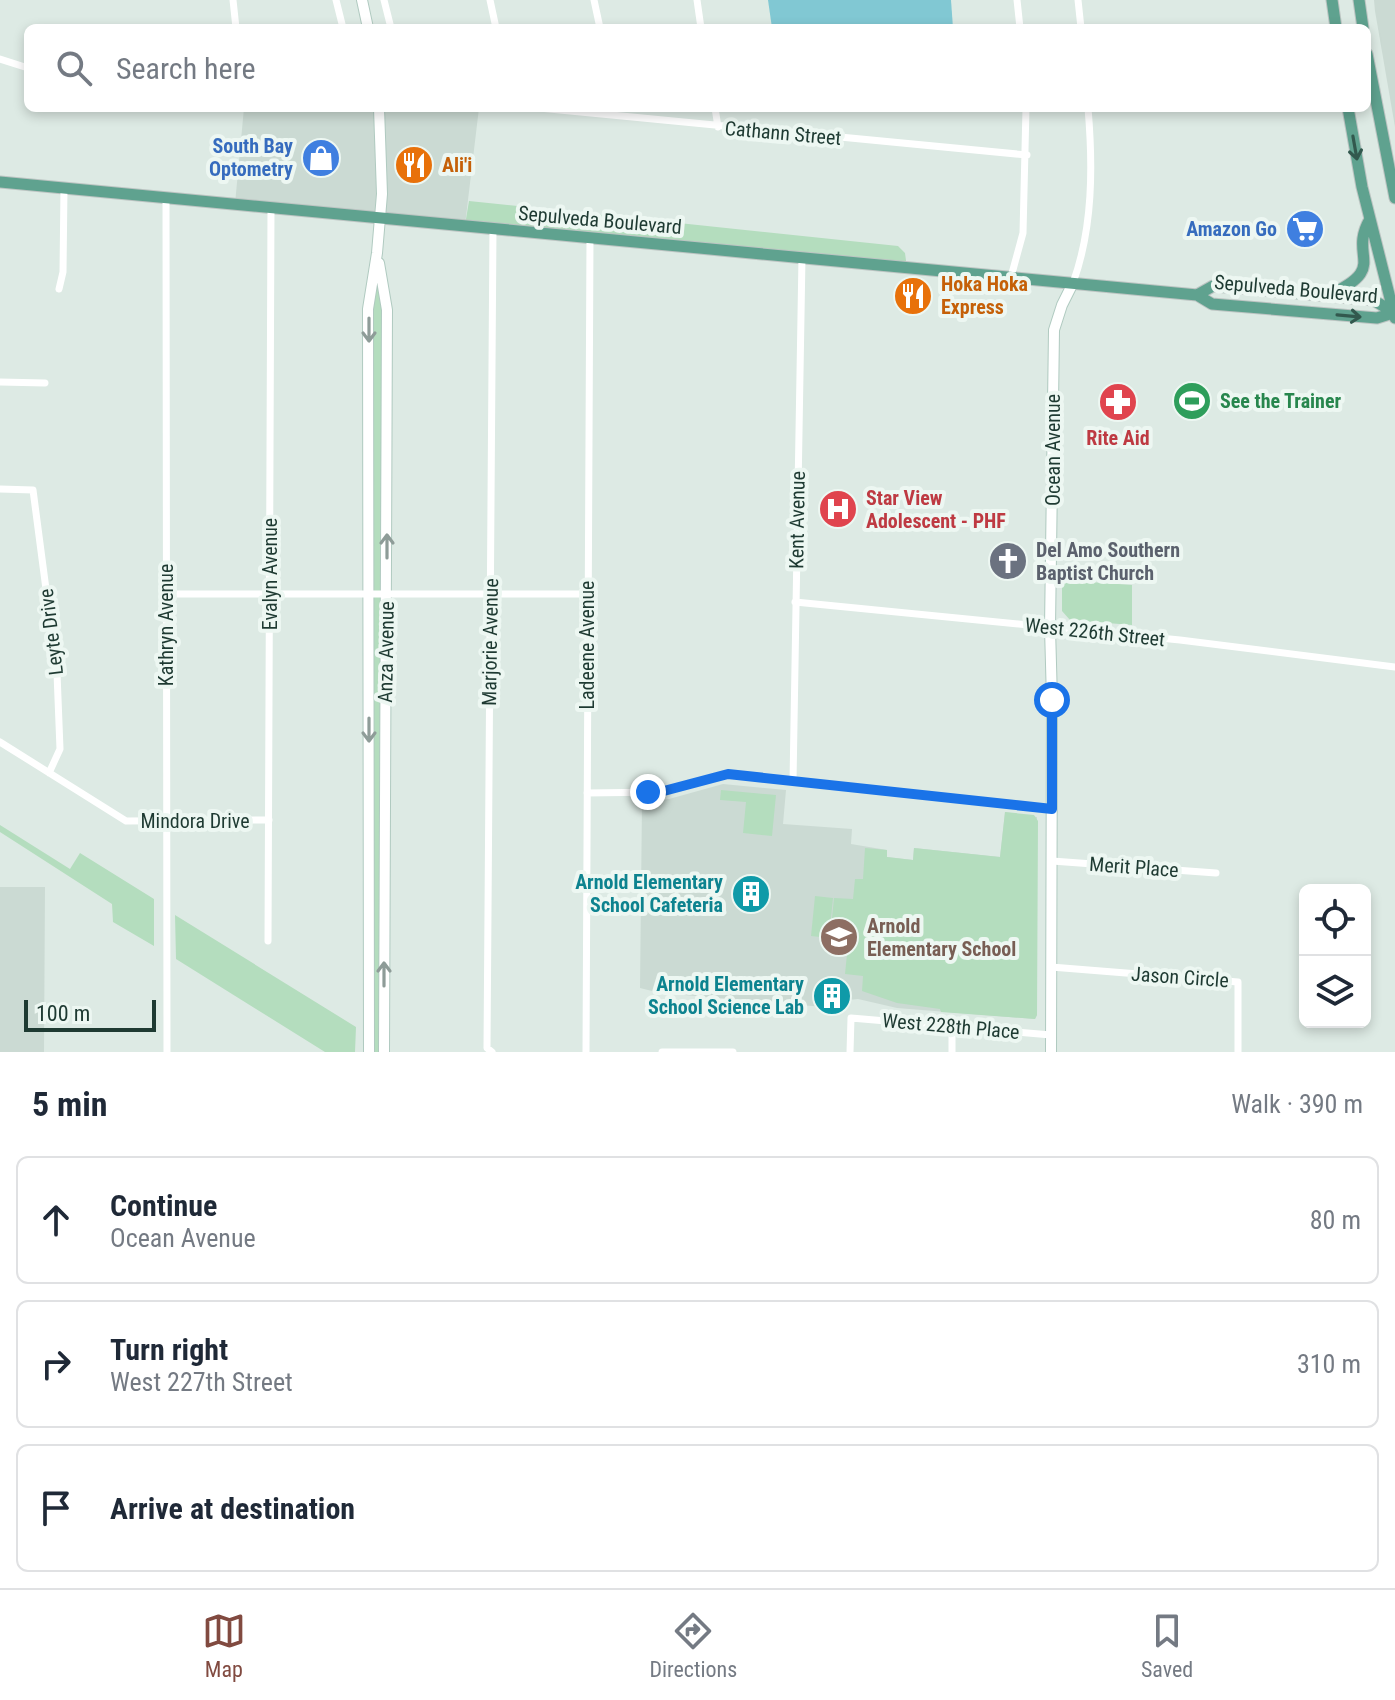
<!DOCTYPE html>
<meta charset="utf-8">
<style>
body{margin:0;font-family:"Roboto Condensed",sans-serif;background:#f2f2f3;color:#1f2937}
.controls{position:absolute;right:24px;bottom:24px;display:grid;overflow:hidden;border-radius:12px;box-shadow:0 4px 12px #0003}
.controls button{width:72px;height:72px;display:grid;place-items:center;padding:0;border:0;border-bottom:2px solid #e0e1e3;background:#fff;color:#1f2937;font:40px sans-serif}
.scale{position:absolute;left:24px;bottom:20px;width:132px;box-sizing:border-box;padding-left:8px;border:4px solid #1e3a32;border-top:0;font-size:22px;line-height:28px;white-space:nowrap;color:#1e3a32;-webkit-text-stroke:6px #edf7f2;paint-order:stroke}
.stop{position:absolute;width:24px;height:24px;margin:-18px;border:6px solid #1a73e8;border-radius:50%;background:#fff}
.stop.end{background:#1a73e8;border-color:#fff;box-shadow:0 2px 8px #0008}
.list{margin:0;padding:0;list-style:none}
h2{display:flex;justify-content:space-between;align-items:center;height:104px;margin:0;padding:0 32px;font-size:34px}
h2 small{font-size:26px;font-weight:400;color:#747a83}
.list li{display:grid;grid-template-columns:52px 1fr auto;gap:24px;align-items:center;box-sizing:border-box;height:128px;margin:0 16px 16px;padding:0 16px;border:2px solid #e0e1e3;border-radius:12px}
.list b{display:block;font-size:30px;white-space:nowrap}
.list p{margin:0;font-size:26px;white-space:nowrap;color:#747a83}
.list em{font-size:26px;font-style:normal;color:#747a83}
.icon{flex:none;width:44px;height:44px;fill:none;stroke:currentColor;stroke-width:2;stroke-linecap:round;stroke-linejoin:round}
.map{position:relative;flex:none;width:1395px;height:1052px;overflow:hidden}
.search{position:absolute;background:#fff;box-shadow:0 4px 12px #0003;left:24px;right:24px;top:24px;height:88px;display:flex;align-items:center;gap:20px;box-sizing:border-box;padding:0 28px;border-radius:12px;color:#747a83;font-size:30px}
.sheet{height:536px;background:#fff}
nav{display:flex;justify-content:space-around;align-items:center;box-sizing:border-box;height:112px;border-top:2px solid #e0e1e3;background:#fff;font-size:22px;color:#747a83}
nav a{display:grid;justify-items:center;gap:4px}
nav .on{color:#814a40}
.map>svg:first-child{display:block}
.built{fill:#cbdad3}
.green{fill:#b4ddbe}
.water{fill:#81c8d3}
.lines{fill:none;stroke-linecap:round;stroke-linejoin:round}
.secondary-casing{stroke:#b0cac0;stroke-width:12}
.primary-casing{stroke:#bcc4c2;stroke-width:13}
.street{stroke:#fff;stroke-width:7}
.secondary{stroke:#fff;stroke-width:10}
.primary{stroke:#5fa28f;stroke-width:11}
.oneway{stroke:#32594e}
.oneway2{stroke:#8e9c98}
.route{stroke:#1a73e8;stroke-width:10}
.labels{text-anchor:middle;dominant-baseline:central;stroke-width:8;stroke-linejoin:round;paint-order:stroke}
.street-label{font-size:20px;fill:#1e3a32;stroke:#edf7f2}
.shop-label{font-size:20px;font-weight:bold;fill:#366cbe;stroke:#edf7f2;text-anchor:end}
.food-label{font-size:20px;font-weight:bold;fill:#c56008;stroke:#edf7f2;text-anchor:start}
.leisure-label{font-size:20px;font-weight:bold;fill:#27864d;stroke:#edf7f2;text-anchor:start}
.health-label{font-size:20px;font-weight:bold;fill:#be3a42;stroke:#edf7f2}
.worship-label{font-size:20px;font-weight:bold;fill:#5b616d;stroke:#edf7f2;text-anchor:start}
.culture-label{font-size:20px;font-weight:bold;fill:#0d838f;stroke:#edf7f2;text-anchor:end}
.education-label{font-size:20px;font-weight:bold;fill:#785e54;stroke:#edf7f2;text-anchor:start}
</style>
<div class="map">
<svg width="1395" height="1052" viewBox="0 0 1395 1052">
<rect width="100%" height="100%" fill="#ddeae4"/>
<!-- built -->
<path class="built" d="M1374,0H1395V127L1375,11Z
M244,108H479L465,225L235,204Z
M723,784L786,790L783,824L852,829L851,844L887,850V857L913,860L914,848L1000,857L1005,812L1037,817V1015L1035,1019L897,1008L858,999L848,1000L836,1008L660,993L640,988L642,802L669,799Z
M0,887H45L44,1052H0Z"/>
<!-- green -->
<path class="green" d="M469,201L898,246L905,253L907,268L465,225Z
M377,253L387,310L384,1052H371L368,309Z
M1062,580L1132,585V625L1070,620L1062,611Z
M721,790L776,795L772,836L743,833L746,802L720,800Z
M1005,812L1034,815L1038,821L1037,1015L1035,1019L941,1012L940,1009L897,1003L862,991L863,976L845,974L847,954L828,952L830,939L849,941L830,938L834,898L853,899L855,879H863L865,848L887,850V857L913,860L914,848L1000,857Z
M0,825L70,869L80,853L154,899V946L113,922L112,904L0,832Z
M815,896L833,898L829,938L811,936Z
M175,915L356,1027L355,1052H325L176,959Z"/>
<!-- water -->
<path class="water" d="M768,0H951L953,28H772Z"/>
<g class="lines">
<!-- secondary casing -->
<g class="secondary-casing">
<path id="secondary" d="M362,0L368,28
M379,263L387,310L384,1052
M369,1052L368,309L377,253L382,194L379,108
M1051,1052L1052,700L1050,628L1054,330L1062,305L1073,283"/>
</g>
<!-- primary casing -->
<g class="primary-casing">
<path id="primary" d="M1332,0L1336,28
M1359,0L1363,28
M1367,54L1395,198
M1348,108L1362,187L1395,318
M0,182L1197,295L1212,304L1377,318L1393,313
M1197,295L1213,286L1263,290L1373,300L1395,313
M1327,296C1391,267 1347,258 1370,219"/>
</g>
<!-- street -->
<path class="street" d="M233,0L236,28
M336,0L343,28
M384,0L391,28
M490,0L496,28
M594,0L600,28
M697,0L701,28
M1017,0L1020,28
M1078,0L1081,28
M0,59L28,68
M539,108L1027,155
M715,108L718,127
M166,198L167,1052
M1011,277L1023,233L1026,108
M1073,283C1093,228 1093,166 1088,108
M59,289L63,272L64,188
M0,382L45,383
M0,489L33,490L57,673L60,749L49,773
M166,594H587
M795,602L1180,640L1395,667
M0,742L126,821L269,820
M793,782L802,257
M587,793L660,792L728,774L1052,809
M1052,861L1216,873
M268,941L271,207
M1051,967L1238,982V1052
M492,1052L487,1048L493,228
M586,1052L590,237
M662,1052H733
M850,1052L851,1018L1051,1035
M952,1052V1026"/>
<!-- secondary -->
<use href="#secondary" class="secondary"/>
<!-- primary -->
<use href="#primary" class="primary"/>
</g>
<!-- one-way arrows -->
<defs><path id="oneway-shaft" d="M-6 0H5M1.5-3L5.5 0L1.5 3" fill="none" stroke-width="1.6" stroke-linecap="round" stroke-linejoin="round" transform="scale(2)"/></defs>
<g class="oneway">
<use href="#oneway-shaft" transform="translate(1355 148) rotate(80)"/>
<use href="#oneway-shaft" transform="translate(1349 316) rotate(5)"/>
</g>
<g class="oneway2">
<use href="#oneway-shaft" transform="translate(369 330) rotate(90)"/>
<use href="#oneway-shaft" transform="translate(387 546) rotate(-90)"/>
<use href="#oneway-shaft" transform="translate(369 730) rotate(90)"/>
<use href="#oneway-shaft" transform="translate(384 974) rotate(-90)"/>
</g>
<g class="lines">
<!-- route -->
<path class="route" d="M648,792H660L728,774L1052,809V700"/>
</g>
<!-- icons -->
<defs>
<g id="shop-disc" transform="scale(2)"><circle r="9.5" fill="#3f7fe0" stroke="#edf7f2"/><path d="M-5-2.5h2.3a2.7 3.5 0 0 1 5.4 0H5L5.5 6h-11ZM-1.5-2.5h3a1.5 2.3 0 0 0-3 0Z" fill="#fff"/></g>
<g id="restaurant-disc" transform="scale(2)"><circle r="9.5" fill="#e8710a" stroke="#edf7f2"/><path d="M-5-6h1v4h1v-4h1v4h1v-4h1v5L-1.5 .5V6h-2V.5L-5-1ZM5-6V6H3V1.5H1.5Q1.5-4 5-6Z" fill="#fff"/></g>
<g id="supermarket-disc" transform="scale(2)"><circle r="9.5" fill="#3f7fe0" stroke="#edf7f2"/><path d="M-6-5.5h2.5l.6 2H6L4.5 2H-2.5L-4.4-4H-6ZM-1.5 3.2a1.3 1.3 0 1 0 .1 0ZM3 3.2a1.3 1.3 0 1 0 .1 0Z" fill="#fff"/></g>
<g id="stadium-disc" transform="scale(2)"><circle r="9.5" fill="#2e9e5b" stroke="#edf7f2"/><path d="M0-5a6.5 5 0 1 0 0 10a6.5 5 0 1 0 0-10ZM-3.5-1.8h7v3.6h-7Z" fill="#fff"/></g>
<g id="pharmacy-disc" transform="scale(2)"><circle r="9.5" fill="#e0444e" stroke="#edf7f2"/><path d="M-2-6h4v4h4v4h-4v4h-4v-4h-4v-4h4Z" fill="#fff"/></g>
<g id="hospital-disc" transform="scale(2)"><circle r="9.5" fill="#e0444e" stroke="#edf7f2"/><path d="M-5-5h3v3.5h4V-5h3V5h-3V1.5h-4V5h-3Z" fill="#fff"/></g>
<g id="church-disc" transform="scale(2)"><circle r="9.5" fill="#6b7280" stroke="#edf7f2"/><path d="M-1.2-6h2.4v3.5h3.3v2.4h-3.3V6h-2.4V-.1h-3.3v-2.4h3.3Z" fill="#fff"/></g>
<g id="building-disc" transform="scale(2)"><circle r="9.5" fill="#0f9aa8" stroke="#edf7f2"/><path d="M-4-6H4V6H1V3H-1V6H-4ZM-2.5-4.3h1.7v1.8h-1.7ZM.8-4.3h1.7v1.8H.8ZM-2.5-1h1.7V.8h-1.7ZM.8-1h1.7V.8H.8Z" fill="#fff"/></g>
<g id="school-disc" transform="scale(2)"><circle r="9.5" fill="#8d6e63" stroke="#edf7f2"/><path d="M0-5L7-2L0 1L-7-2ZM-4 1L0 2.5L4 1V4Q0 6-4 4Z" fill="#fff"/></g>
</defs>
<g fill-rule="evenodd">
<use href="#shop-disc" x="321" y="158"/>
<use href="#restaurant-disc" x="414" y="165"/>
<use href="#supermarket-disc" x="1305" y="229"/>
<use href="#restaurant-disc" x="913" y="296"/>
<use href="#stadium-disc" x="1192" y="401"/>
<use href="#pharmacy-disc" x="1118" y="402"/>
<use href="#hospital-disc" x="838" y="509"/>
<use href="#church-disc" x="1008" y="561"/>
<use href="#building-disc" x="751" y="894"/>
<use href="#school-disc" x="839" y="937"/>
<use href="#building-disc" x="832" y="996"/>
</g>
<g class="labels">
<!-- street labels -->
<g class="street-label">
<text transform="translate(783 133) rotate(5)">Cathann Street</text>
<text transform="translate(600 220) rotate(5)">Sepulveda Boulevard</text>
<text transform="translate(1296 289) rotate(5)">Sepulveda Boulevard</text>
<text transform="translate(1053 450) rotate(-90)">Ocean Avenue</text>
<text transform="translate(797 520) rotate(-89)">Kent Avenue</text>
<text transform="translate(270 574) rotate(-90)">Evalyn Avenue</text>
<text transform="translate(166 625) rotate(-90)">Kathryn Avenue</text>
<text transform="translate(51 632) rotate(-97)">Leyte Drive</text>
<text transform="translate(1095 632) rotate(6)">West 226th Street</text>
<text transform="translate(490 642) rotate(-89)">Marjorie Avenue</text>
<text transform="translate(587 645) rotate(-90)">Ladeene Avenue</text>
<text transform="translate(386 652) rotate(-89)">Anza Avenue</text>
<text x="195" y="821">Mindora Drive</text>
<text transform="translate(1134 867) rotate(4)">Merit Place</text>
<text transform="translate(1180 977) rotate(4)">Jason Circle</text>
<text transform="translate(951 1026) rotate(5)">West 228th Place</text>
</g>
<!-- shop labels -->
<g class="shop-label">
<text x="293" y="146">South Bay<tspan x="293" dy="23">Optometry</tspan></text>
<text x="1277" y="229">Amazon Go</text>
</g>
<!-- food labels -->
<g class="food-label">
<text x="442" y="165">Ali'i</text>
<text x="941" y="284">Hoka Hoka<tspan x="941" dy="23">Express</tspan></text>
</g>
<!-- leisure labels -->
<g class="leisure-label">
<text x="1220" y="401">See the Trainer</text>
</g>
<!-- health labels -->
<g class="health-label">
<text x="1118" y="438">Rite Aid</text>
<text x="866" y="498" text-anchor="start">Star View<tspan x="866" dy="23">Adolescent - PHF</tspan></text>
</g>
<!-- worship labels -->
<g class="worship-label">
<text x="1036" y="550">Del Amo Southern<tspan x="1036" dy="23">Baptist Church</tspan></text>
</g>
<!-- culture labels -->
<g class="culture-label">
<text x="723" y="882">Arnold Elementary<tspan x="723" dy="23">School Cafeteria</tspan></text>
<text x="804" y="984">Arnold Elementary<tspan x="804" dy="23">School Science Lab</tspan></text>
</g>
<!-- education labels -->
<g class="education-label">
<text x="867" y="926">Arnold<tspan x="867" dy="23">Elementary School</tspan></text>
</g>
</g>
</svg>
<div class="controls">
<button><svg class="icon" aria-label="locate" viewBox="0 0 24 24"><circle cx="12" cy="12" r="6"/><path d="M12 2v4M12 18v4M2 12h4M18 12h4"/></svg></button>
<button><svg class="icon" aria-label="layers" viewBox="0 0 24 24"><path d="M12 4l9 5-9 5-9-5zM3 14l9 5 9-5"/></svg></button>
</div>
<div class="scale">100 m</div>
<div class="stop" style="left:1052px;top:700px"></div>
<div class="stop end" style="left:648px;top:792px"></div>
<div class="search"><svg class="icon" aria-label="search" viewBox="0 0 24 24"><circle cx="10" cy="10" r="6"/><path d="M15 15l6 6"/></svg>Search here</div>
</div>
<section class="sheet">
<h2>5 min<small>Walk · 390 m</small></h2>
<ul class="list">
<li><svg class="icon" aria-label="ahead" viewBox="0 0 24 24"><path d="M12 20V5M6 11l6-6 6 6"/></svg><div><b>Continue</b><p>Ocean Avenue</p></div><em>80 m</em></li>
<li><svg class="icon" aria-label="right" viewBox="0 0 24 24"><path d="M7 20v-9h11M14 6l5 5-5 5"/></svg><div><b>Turn right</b><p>West 227th Street</p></div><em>310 m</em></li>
<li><svg class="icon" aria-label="arrive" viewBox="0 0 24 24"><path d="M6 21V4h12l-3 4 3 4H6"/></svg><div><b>Arrive at destination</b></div></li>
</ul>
</section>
<nav>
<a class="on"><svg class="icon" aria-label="map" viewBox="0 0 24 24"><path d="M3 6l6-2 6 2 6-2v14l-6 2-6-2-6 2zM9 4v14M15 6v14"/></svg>Map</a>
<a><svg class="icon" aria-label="directions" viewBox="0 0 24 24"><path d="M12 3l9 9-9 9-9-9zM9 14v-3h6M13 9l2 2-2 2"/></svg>Directions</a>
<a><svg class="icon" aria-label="saved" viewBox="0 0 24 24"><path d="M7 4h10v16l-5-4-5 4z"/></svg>Saved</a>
</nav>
